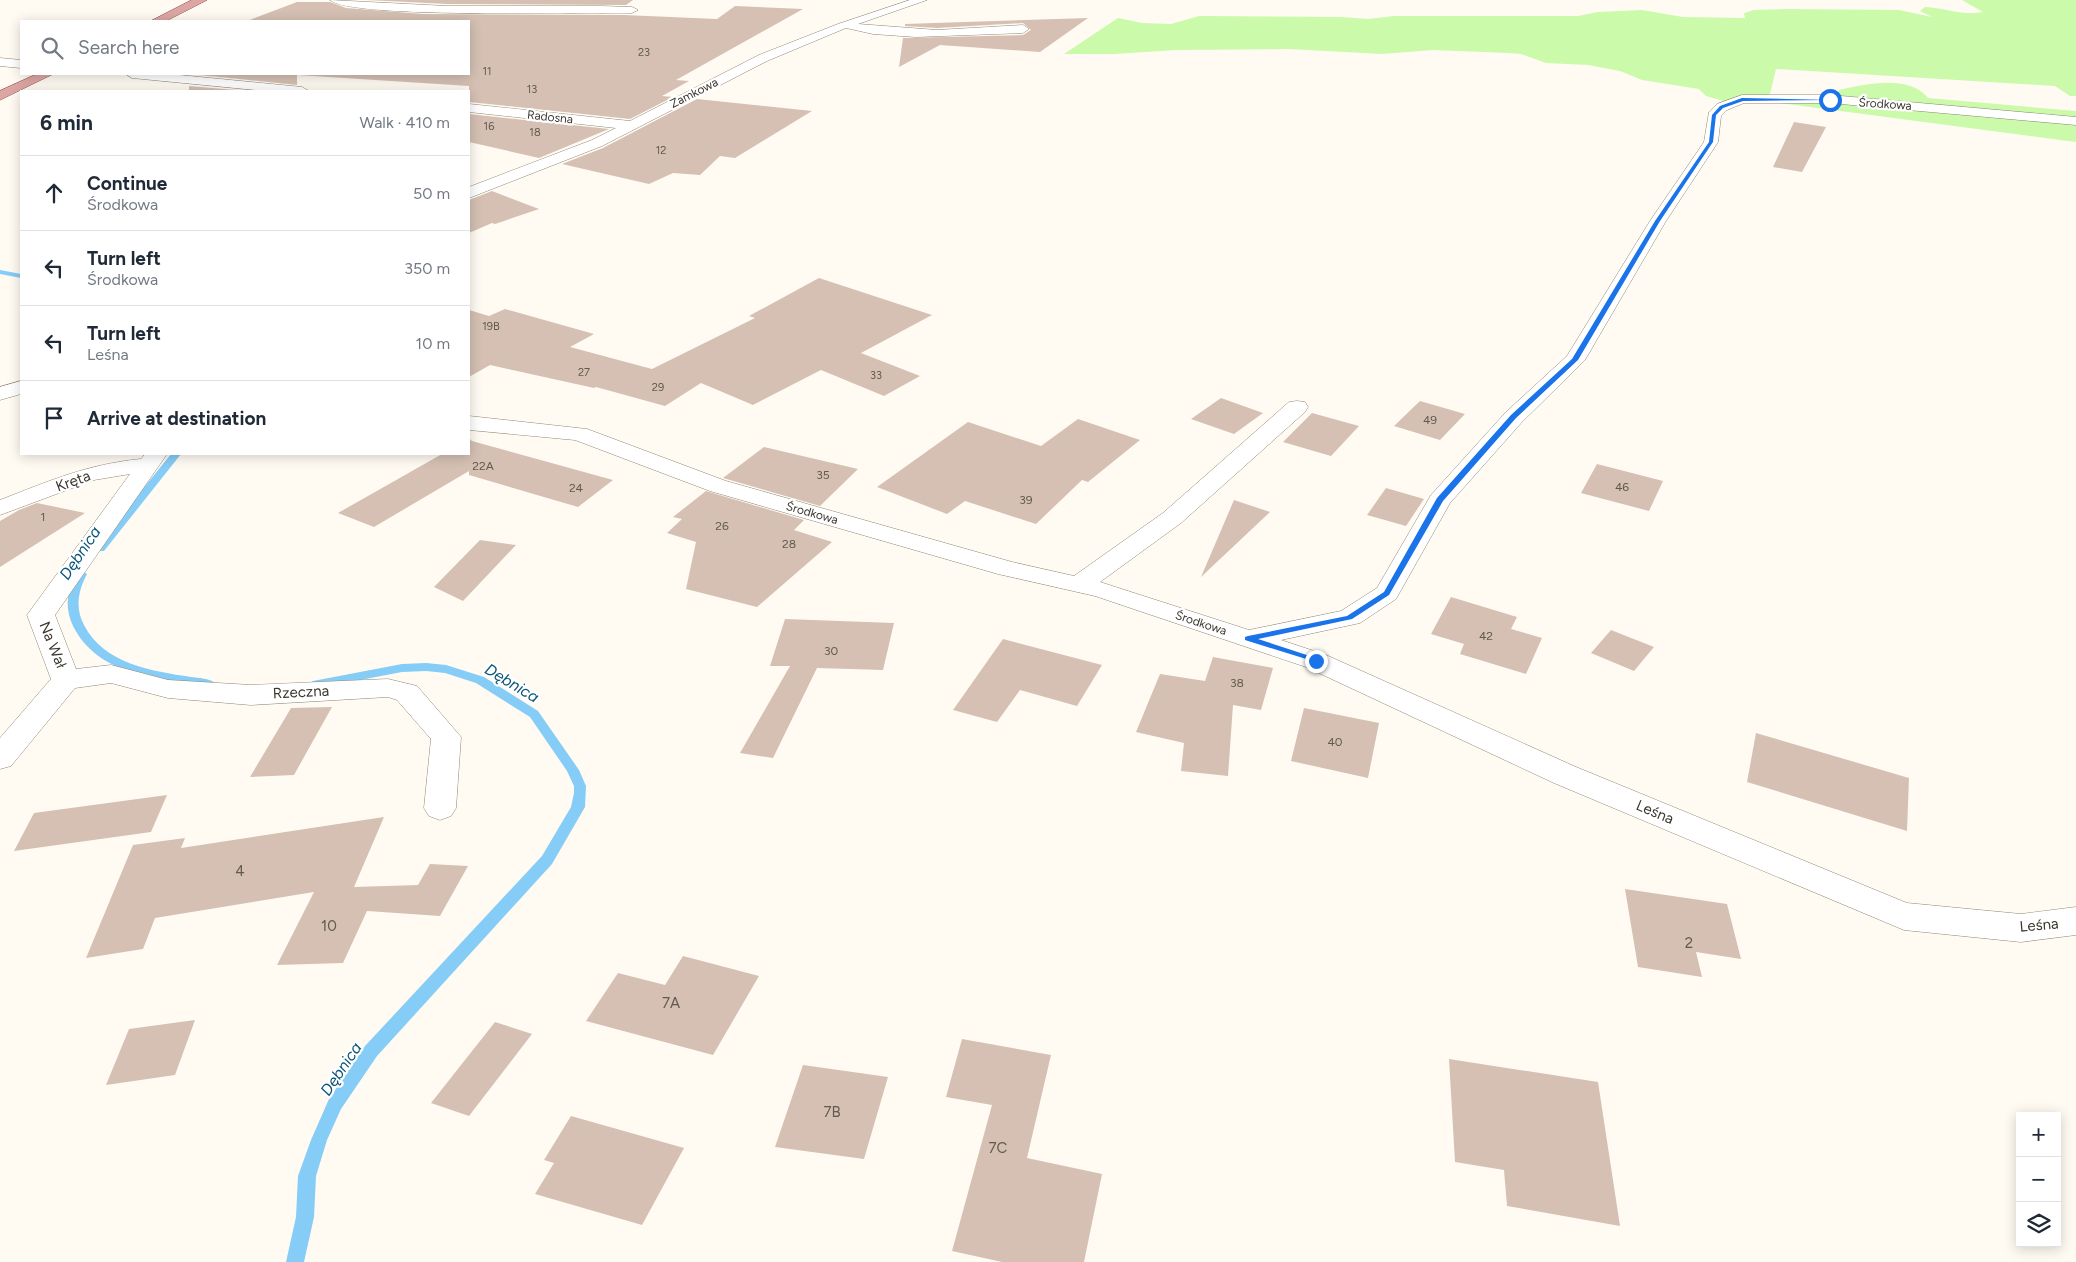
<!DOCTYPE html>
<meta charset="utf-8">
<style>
body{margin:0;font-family:Figtree,sans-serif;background:#f6f6f7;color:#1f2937}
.controls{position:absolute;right:15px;bottom:15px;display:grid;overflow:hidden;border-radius:0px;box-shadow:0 2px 12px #0003}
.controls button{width:45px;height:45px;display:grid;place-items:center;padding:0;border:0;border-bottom:1px solid #e0e1e3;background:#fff;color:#1f2937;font:25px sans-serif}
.stop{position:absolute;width:15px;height:15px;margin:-11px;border:4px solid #1a73e8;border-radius:50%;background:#fff}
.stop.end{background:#1a73e8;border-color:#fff;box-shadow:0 1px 5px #0008}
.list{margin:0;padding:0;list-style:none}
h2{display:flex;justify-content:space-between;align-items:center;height:65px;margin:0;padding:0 20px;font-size:21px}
h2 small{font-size:16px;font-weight:400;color:#747a83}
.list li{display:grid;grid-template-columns:32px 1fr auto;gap:15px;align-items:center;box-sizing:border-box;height:75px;padding:0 20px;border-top:1px solid #e0e1e3}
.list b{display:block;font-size:19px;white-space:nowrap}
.list p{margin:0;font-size:16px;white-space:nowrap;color:#747a83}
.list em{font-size:16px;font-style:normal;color:#747a83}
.icon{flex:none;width:28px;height:28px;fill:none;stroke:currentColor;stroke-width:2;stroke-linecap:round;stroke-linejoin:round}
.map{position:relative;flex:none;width:2076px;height:1262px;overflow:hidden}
.search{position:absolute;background:#fff;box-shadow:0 2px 12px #0003;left:20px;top:20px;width:450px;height:55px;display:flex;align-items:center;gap:12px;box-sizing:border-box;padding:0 18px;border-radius:0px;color:#747a83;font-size:19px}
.panel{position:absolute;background:#fff;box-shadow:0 2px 12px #0003;left:20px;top:90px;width:450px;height:365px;border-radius:0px}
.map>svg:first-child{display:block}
.green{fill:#cbfaaa}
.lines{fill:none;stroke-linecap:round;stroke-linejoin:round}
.stream{fill:#85ccf7;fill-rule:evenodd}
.building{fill:#d5c0b3}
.minor-casing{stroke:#8f8673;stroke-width:1}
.major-casing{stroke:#955854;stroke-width:1}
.minor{fill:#fff;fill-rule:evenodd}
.major{fill:#dca6a4;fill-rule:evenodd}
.route{fill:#1a73e8}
.labels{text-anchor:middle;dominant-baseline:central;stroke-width:4.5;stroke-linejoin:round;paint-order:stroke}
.far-number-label{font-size:11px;fill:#625a51}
.far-street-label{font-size:12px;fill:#3c3830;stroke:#fff}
.number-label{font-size:12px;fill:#625a51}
.street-label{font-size:15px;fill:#3c3830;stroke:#fff}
.near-number-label{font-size:15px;fill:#625a51}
.water-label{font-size:16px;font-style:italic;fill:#0b5579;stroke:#fff}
</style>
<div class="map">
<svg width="2076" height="1262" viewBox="0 0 2076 1262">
<rect width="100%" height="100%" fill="#fffbf3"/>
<!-- green -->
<path class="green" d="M1962,0H2076V96H2070L2055,86L1776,69L1769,98L1833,101L1839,90C1866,84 1909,74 1928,98L2076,111V142L1750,99L1730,103L1706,96L1699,89L1642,80L1620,71L1588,65L1546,63L1521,54L1508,53L1433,50L1382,54L1289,49L1176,50L1114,54H1064L1118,18L1142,23L1171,24L1199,16L1341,17L1368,19L1394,16H1578L1598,12L1642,10L1683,17L1745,18L1744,13L1754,10L1784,9L1899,10L1932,17L1920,11L1925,7C1945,8 1963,16 1983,12Z"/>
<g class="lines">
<!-- stream -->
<path class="stream" d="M0,270L21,274V278L0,274Z
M171,454H181L104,551H96L95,549L96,547Z
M82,571L87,574C78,591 75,608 84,625C104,664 152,671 191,677C198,678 211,678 216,684L214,687L210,688C161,680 98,676 73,626C64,607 67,589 78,572Z
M426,663L446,665L484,677L538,711L579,770L586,786L585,807L552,864L377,1056L341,1109L327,1140L316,1176L314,1217L304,1262H286L296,1217L298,1176L311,1140L329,1099L365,1046L542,856L571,807L574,793V786L567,771L530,717L476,683L445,673L426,671L402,672L313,689L307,685L313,681L402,664Z"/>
</g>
<!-- building -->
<path class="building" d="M367,0H633L626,5L447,4Z
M297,2H330L346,8L423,14L624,15L717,19L735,6L803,9L676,80L689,81L662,96L673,97L630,119L469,102V86L297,75V85L190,74H469V21H247Z
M1088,18L1040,52L940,45L899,67L903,38L1023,35L1031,30L1023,23L937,28L905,26V24Z
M189,86L248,91H189Z
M697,99L812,111L735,158L720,156L700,175L673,173L649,184L562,164L603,148Z
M469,114L609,129L539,158L469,142Z
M1794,122L1826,127L1802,172L1773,167Z
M492,191L539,209L495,224L492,223L469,233V200Z
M819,278L932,315L861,353L920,376L884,396L821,370L753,405L701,383L665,406L596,387L594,388L490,365L469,377V310L489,316L505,309L594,334L570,347L652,369L755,318L749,316Z
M1221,398L1263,413L1234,434L1191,419Z
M1420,401L1465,414L1440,440L1394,426Z
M1312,413L1359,426L1331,456L1283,442Z
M1078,419L1140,440L1088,482L1082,480L1036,524L965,501L947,514L877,487L968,422L1041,446Z
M469,438L472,441L613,480L578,507L469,475V471L374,527L338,513L442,454H469Z
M764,447L858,469L820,506L723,478Z
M1597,464L1663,481L1649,511L1581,493Z
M1386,488L1424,499L1406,526L1367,515Z
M706,491L804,520L794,530L832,542L757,607L686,589L696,542L667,533L682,519L673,517Z
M1234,500L1270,512L1201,577Z
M37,503L85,513L0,567V521L19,510Z
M480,540L516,545L463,601L434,587Z
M1451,597L1517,617L1511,629L1542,638L1526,674L1460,654L1464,644L1431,634Z
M785,619L894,623L883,670L817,668L773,758L740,753L790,666H770Z
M1611,630L1654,647L1634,671L1591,653Z
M1003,639L1102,665L1077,706L1020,690L997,722L953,710Z
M1213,657L1273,668L1261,710L1233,705L1228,776L1181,771L1184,743L1136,732L1160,674L1205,681Z
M332,707L294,775L250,777L291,708Z
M1304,708L1379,723L1368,778L1291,761Z
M1756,733L1909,778L1907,831L1747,782Z
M167,795L151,832L14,851L34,813Z
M384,817L354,887L418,885L430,864L468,866L440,916L367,911L343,963L277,965L314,892L155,918L143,949L86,958L133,845L185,838L181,848Z
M1625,889L1727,904L1741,959L1696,952L1702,977L1638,967Z
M683,956L759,976L713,1055L586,1021L618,973L665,985Z
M195,1020L175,1075L106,1085L129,1029Z
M495,1022L532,1034L469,1116L431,1103Z
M962,1039L1051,1055L1027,1158L1102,1174L1084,1262H1002L952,1251L992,1105L946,1097Z
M1449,1059L1598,1082L1620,1226L1507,1206L1504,1170L1455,1162Z
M803,1065L888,1077L864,1159L775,1147Z
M571,1116L684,1148L642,1225L535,1194L554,1163L544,1160Z"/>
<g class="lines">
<!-- minor casing -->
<g class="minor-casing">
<path id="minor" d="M330,0L447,6H601L632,7L638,10L632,13C590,12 349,19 330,0Z
M910,0H927L858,24L937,30L1023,25L1029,29L1023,33L916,37L873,34L846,28L767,61L602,146L469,198V187L592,140L616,128L469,112V104L630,121L759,55L838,24Z
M0,58L21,60V68L0,66Z
M126,74H169L302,87L309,91H265L132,78Z
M1742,95H1830L2076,117V125L1830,103H1744L1727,110L1721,116L1718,142L1666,221L1585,360L1522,422L1450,503L1396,599L1360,623L1281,640L1326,655L1576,767L1907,903L2021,914L2076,907V935L2021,942L1904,930L1554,783L1306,667L1095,596L998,574L710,491L575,440L469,430V416L587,429L726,481L1012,562L1074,576L1163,513L1289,402L1297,401L1305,402L1308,407L1305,412L1181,523L1100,582L1249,630L1341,611L1377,588L1431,495L1506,412L1567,356L1650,221L1704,142L1709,112L1717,104Z
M21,381V394L0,400V387Z
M145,454H167L55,615L76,669L111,665L168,680L251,685L388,679L417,686L461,737L456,808L451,816L440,820L429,816L424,808L431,739L397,700L388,697L251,705L168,698L111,683L75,688L11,766L0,769V738L51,679L27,615L130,474L94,480L0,515V500C49,481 88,464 141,459Z"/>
</g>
<!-- major casing -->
<g class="major-casing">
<path id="major" d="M192,0H207L166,21H151Z
M37,74H53L0,100V91Z"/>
</g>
<!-- minor -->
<use href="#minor" class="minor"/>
<!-- major -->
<use href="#major" class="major"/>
</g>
<!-- route -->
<path class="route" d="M1742,98L1832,100L1743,101L1723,108L1716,115L1713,142L1660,221L1578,360L1516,418L1443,501L1389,595L1352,619L1258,639L1319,659V663L1245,640V637L1248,636L1347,616L1384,592L1437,498L1511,415L1572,359L1655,221L1709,142L1712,115L1720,106Z"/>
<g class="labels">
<!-- far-number labels -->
<g class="far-number-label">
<text x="644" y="52">23</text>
<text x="487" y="71">11</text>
<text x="532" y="89">13</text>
<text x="489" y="126">16</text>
<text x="535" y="132">18</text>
<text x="661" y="150">12</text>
<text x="491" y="326">19B</text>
<text x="584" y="372">27</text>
<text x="876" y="375">33</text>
<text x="658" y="387">29</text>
</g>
<!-- far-street labels -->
<g class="far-street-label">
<text transform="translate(694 93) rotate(-27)">Zamkowa</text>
<text transform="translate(1885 104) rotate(4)">Środkowa</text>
<text transform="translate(550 117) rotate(6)">Radosna</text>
<text transform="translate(812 513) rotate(16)">Środkowa</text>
<text transform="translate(1201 623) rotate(18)">Środkowa</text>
</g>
<!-- number labels -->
<g class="number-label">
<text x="1430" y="420">49</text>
<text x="483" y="466">22A</text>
<text x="823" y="475">35</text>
<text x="1622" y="487">46</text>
<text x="576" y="488">24</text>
<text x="1026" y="500">39</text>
<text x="43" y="517">1</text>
<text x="722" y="526">26</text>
<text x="789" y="544">28</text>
<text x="1486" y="636">42</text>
<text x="831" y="651">30</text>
<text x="1237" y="683">38</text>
<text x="1335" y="742">40</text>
</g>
<!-- street labels -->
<g class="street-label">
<text transform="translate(73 481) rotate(-20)">Kręta</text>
<text transform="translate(53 645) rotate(68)">Na Wał</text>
<text transform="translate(301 692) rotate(-3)">Rzeczna</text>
<text transform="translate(1655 812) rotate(23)">Leśna</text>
<text transform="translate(2039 925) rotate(-5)">Leśna</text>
</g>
<!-- near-number labels -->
<g class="near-number-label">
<text x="240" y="871">4</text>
<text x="329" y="926">10</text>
<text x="1689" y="943">2</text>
<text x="671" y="1003">7A</text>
<text x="832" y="1112">7B</text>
<text x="998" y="1148">7C</text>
</g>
<!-- water labels -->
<g class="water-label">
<text transform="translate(80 553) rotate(-56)">Dębnica</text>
<text transform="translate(512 683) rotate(31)">Dębnica</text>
<text transform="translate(341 1069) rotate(-56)">Dębnica</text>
</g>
</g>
</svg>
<div class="controls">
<button>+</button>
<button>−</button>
<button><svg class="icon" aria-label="layers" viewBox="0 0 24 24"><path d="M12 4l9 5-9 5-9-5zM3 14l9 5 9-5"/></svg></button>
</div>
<div class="stop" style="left:1830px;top:100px"></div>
<div class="stop end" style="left:1316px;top:661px"></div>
<div class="search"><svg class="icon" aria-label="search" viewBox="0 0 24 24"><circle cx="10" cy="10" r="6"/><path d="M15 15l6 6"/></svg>Search here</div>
<section class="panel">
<h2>6 min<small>Walk · 410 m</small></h2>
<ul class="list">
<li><svg class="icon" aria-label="ahead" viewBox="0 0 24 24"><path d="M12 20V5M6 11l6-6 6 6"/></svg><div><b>Continue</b><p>Środkowa</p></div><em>50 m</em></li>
<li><svg class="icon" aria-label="left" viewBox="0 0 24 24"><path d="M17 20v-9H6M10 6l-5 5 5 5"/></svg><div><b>Turn left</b><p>Środkowa</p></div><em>350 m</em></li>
<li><svg class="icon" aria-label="left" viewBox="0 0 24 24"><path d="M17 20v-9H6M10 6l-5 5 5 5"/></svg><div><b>Turn left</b><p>Leśna</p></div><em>10 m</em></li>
<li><svg class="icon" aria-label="arrive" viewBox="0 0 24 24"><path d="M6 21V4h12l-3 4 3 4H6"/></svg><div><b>Arrive at destination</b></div></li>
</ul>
</section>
</div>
